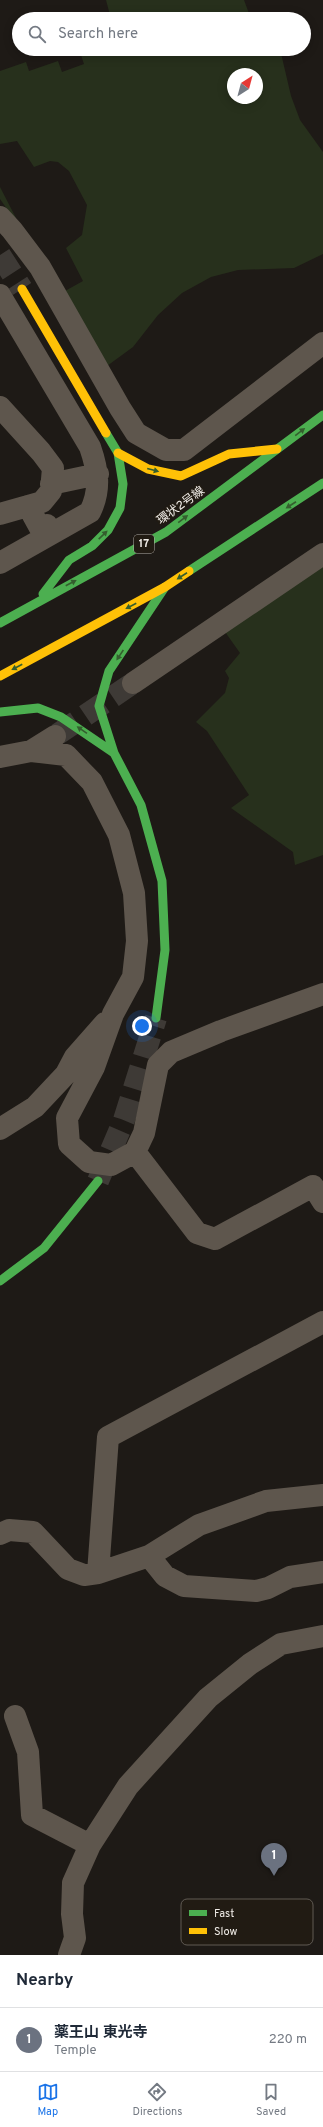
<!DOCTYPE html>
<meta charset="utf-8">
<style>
body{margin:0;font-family:Overpass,"Noto Sans JP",sans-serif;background:#f2f2f3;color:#1f2937}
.compass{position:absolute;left:227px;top:68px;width:36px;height:36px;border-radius:50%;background:#fff;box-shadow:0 2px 10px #0003;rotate:36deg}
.you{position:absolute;left:142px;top:1026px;width:14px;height:14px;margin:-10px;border:3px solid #fff;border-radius:50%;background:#1a73e8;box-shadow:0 0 0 6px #1a73e833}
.badge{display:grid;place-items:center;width:26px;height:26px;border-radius:50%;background:#1a73e8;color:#fff;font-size:13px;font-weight:700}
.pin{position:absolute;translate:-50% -33px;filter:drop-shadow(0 1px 2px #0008)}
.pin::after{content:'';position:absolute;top:21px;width:14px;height:12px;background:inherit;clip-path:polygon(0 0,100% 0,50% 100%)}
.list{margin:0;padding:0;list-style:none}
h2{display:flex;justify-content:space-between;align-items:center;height:52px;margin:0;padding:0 16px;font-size:17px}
h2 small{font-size:13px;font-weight:400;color:#747a83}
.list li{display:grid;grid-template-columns:26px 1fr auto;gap:12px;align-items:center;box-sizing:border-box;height:64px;padding:0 16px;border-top:1px solid #e0e1e3}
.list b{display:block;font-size:15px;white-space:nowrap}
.list p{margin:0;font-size:13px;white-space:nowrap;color:#747a83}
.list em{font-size:13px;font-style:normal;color:#747a83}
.icon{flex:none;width:22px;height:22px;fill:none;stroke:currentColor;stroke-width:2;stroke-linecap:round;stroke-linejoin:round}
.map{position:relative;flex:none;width:323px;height:1955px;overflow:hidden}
.search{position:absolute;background:#fff;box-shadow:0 2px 10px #0003;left:12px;right:12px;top:12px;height:44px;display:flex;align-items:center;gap:10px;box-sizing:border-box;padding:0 14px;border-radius:22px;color:#747a83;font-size:15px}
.sheet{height:116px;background:#fff}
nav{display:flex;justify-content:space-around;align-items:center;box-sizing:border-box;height:56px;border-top:1px solid #e0e1e3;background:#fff;font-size:11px;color:#747a83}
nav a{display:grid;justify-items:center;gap:2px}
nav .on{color:#1a73e8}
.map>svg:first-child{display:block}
.green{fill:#27301c;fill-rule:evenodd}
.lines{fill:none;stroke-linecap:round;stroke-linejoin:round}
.street-tunnel{stroke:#3e3a36;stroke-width:22;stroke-dasharray:22 11;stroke-linecap:butt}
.primary-tunnel{stroke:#3e3a36;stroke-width:22;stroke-dasharray:22 11;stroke-linecap:butt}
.street{stroke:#5e564d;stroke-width:22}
.fast{stroke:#4caf50;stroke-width:9}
.slow{stroke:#ffc107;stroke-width:9}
.oneway{fill:#345e2e}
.labels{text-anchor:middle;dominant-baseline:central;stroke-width:3.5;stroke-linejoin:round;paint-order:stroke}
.shield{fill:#211b13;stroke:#b3afa9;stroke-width:1}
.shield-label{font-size:11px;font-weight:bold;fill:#f2eee9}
.street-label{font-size:12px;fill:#f2eee9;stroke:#211b13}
.key{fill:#211b13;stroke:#605a53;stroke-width:1}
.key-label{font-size:11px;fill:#f2eee9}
</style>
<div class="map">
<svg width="323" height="1955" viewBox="0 0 323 1955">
<rect width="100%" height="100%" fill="#1e1a16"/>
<!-- green -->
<path class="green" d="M106,0H244L251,19H111Z
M79,49H280L291,96L300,120L323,152V254L294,268L238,270L211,277L182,293L158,315L133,347L107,366L65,291L83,281L66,248L82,235L87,205L69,171L58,162L50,161L34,167L17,141L0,144V71L26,62L29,71L58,61L62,72L84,64ZM233,74H257V98H233Z
M0,187L16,218L14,219L0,199Z
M323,560V855L295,865L293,852L231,808L249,795L207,731L196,722L225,693L229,678L225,671L240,653L223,629Z"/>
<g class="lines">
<!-- street-tunnel -->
<path class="street-tunnel" d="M58,734L133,683"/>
<!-- primary-tunnel -->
<path class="primary-tunnel" d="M0,255L22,289
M98,1181L124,1120L156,1018"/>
<!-- street -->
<path class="street" d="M0,217L12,230L40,267L120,408L136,433L166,450H184L323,343
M0,295L90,447C98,470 101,490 90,512L0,563
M0,407L41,452L53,468L51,491L42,502L0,514
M51,484L98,474
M28,506L40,528L47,525
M133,683L323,554
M31,751L55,736
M0,757L31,751L66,755L92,782L119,835L134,893L137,941L133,977L113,1014L94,1067L67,1118L69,1144L89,1162L111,1165L135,1152L144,1133L158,1065L171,1052L221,1031L323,994
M0,1129L35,1107L66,1074L75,1057L105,1023
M135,1152L197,1233L215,1239L313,1186L323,1202
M0,1534L9,1530L33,1532L68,1569L84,1575L98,1573L149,1556L199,1525L266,1501L323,1495
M149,1556L165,1576L184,1586L256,1591L268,1588L290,1577L323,1572
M98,1573L108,1437L323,1322
M15,1716L28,1752L32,1815L90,1845
M69,1955L75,1938L72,1914L73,1883L90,1845L128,1786L208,1698L250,1664L281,1644L323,1636"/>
<!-- fast -->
<path class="fast" d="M189,571L323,483
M43,594L69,560L92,546L108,530L120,508L123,484L118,453L106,433
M0,623L166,532L323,415
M0,712L38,708L61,717L114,753
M156,1018L165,950L162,881L141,805L114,753L99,706L109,671L165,587
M0,1281L44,1248L98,1181"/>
<!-- slow -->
<path class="slow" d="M22,289L106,433
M118,453L148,469L181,476L229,454L277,449
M0,676L165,587L189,571"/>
</g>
<!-- one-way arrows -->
<defs><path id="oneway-solid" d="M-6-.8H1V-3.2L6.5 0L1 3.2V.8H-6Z"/></defs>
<g class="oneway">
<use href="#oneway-solid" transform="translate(300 432) rotate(-37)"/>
<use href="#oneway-solid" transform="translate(153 470) rotate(15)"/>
<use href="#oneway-solid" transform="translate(291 505) rotate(147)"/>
<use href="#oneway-solid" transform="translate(183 519) rotate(-37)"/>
<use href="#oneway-solid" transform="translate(103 535) rotate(-44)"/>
<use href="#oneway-solid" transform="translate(182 576) rotate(147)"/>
<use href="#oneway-solid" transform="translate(71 583) rotate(-28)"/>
<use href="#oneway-solid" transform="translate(131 606) rotate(152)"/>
<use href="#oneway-solid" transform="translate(120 655) rotate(124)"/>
<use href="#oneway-solid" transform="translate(17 667) rotate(152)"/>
<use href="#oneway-solid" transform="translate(82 730) rotate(-146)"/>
</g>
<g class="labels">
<!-- shield labels -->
<rect class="shield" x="134" y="535" width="20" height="18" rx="3"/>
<g class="shield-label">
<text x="144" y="544">17</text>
</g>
<!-- street labels -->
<g class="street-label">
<text transform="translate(181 506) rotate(-36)">環状2号線</text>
</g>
</g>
<!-- legend -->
<rect x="181" y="1899" width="132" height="46" rx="6" class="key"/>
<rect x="189" y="1910" width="18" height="6" fill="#4caf50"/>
<rect x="189" y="1928" width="18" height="6" fill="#ffc107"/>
<g class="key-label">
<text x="214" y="1917">Fast</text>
<text x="214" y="1935">Slow</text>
</g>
</svg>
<svg class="compass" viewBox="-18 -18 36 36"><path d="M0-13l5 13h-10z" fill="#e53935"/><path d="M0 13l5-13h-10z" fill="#747a83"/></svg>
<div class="you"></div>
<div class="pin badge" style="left:274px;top:1876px;background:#6b7280">1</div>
<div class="search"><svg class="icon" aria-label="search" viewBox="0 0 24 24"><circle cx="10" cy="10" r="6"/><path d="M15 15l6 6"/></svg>Search here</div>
</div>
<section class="sheet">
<h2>Nearby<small></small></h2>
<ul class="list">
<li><span class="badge" style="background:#6b7280">1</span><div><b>薬王山 東光寺</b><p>Temple</p></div><em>220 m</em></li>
</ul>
</section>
<nav>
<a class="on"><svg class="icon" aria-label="map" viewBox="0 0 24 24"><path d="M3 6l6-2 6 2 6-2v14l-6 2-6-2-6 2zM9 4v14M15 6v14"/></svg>Map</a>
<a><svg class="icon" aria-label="directions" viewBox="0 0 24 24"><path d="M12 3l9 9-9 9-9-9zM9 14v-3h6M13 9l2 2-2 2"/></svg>Directions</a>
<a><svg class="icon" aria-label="saved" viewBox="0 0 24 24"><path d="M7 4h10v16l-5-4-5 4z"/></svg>Saved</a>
</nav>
